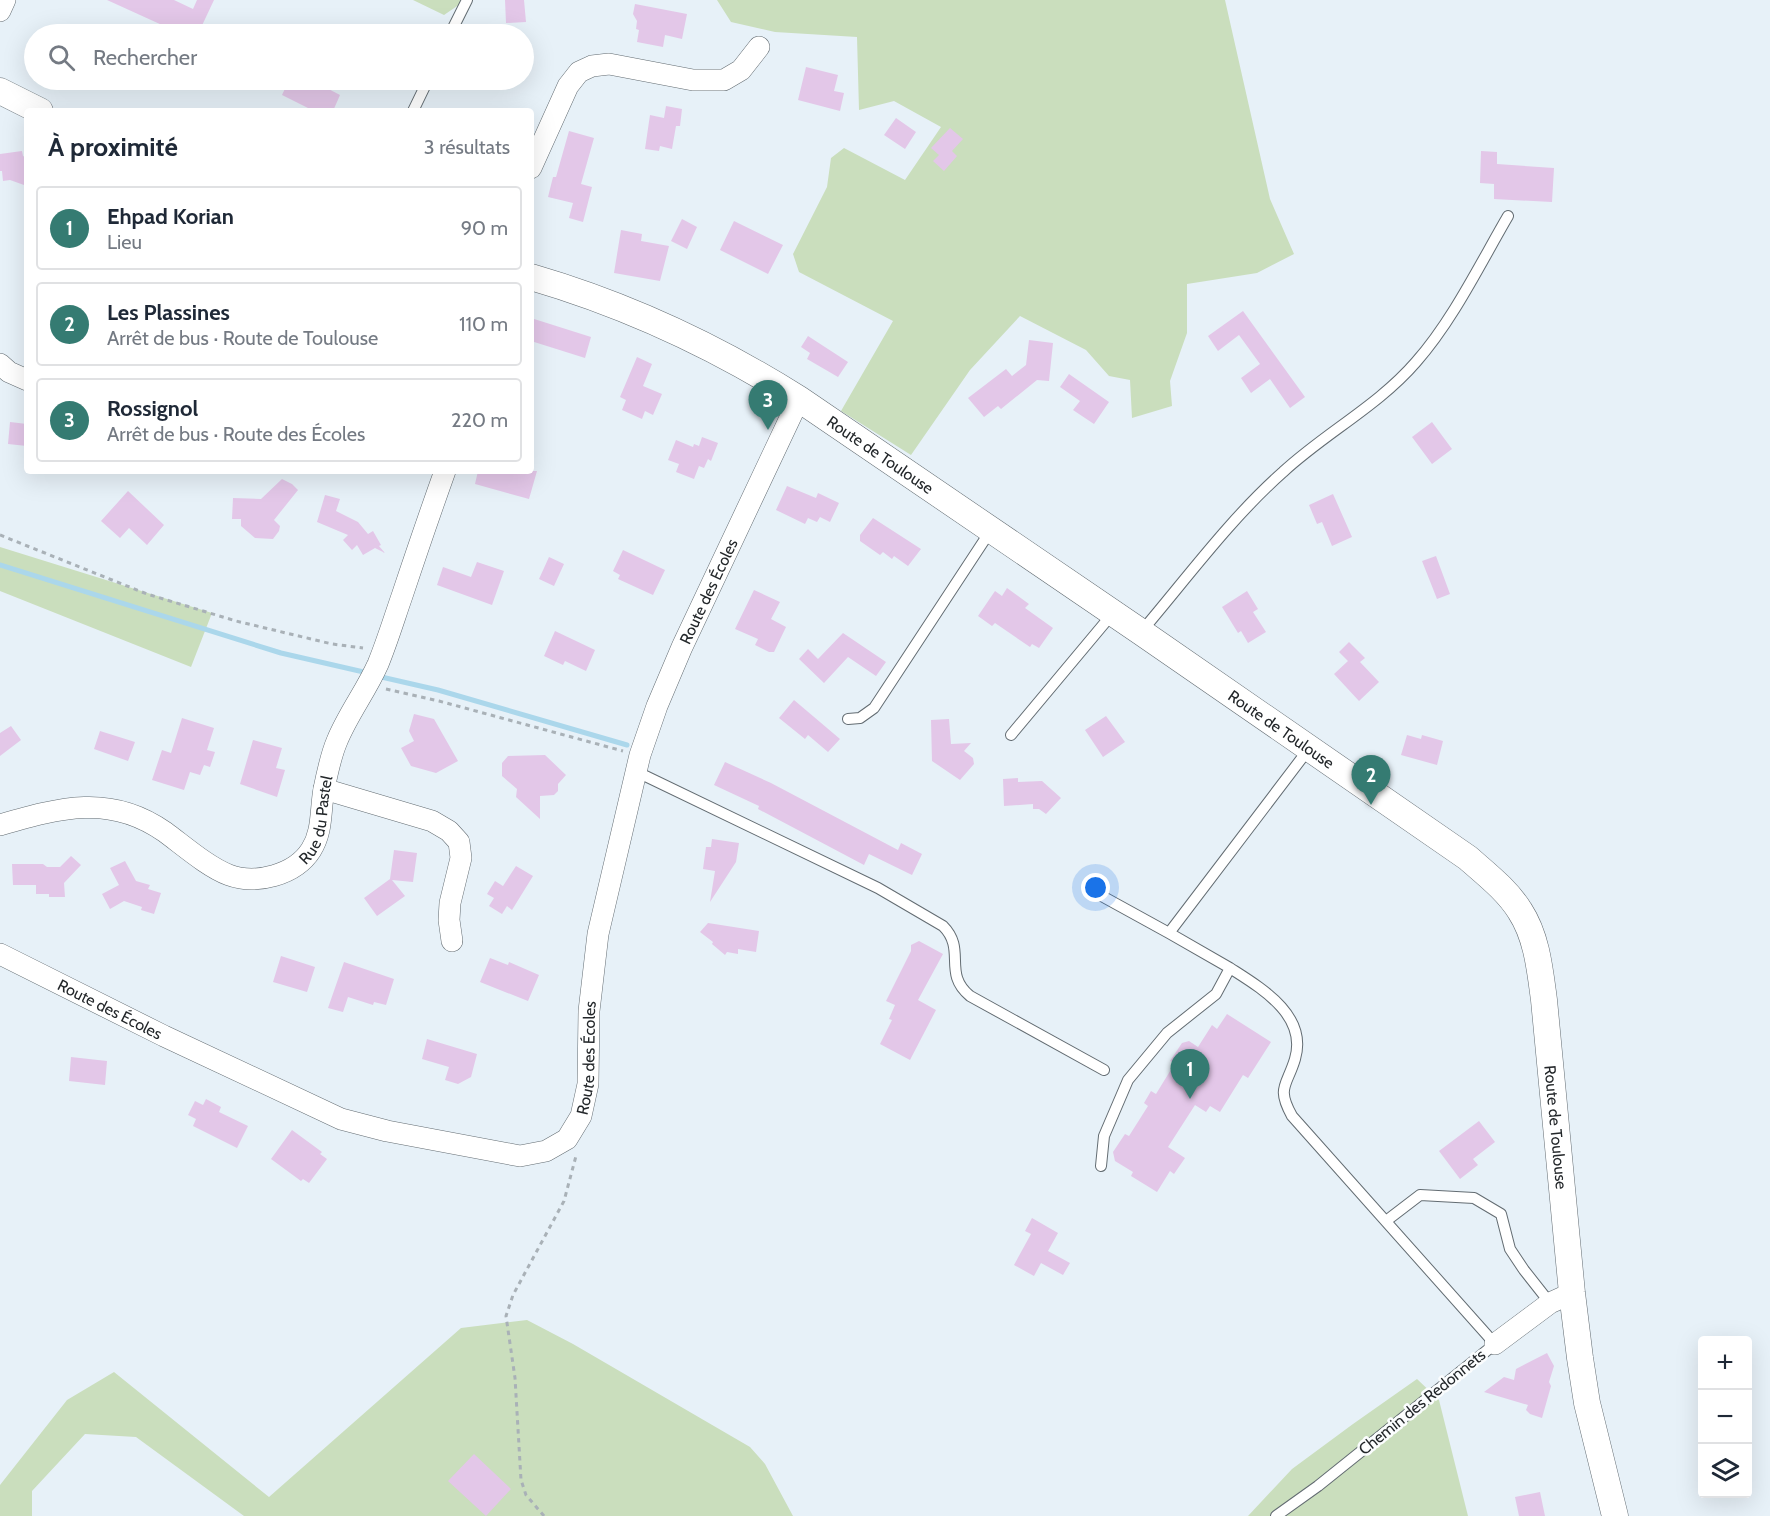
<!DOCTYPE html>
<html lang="fr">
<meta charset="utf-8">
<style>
body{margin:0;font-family:Cabin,sans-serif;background:#f2f2f3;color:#1f2937}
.controls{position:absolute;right:18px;bottom:18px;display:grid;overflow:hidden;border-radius:6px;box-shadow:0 6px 24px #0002}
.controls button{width:54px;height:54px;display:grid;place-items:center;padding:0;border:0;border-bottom:2px solid #e0e1e3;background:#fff;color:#1f2937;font:30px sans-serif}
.you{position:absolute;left:1096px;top:888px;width:21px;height:21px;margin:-15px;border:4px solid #fff;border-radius:50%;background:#1a73e8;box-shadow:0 0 0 9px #1a73e833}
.badge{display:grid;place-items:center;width:39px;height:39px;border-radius:50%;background:#357b72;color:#fff;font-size:20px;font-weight:700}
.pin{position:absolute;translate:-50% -50px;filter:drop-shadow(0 2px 3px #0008)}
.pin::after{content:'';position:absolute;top:32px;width:21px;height:18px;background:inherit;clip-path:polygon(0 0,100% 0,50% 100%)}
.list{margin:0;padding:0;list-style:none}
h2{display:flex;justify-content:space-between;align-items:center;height:78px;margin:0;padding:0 24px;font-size:26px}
h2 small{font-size:20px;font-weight:400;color:#747a83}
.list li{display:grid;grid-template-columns:39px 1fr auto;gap:18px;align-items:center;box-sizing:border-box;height:84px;margin:0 12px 12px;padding:0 12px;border:2px solid #e0e1e3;border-radius:6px}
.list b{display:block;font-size:22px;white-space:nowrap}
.list p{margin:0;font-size:20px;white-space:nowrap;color:#747a83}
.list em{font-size:20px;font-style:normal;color:#747a83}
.icon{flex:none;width:33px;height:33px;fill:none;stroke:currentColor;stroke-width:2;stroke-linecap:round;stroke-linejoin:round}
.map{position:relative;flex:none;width:1770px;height:1516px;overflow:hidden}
.search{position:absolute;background:#fff;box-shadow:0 6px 24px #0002;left:24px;top:24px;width:510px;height:66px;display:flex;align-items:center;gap:15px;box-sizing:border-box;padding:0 21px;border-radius:33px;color:#747a83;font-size:22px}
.panel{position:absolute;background:#fff;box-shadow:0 6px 24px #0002;left:24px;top:108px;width:510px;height:366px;border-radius:6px}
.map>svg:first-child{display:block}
.green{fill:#cadebd}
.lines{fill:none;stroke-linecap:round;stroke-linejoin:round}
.stream{stroke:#abd7eb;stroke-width:5}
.building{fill:#e3c7e8}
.service-casing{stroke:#636c72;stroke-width:12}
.minor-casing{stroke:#636c72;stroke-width:22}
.tertiary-casing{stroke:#636c72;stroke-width:27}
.path{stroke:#a9b1b7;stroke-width:3;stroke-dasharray:4.5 4.5;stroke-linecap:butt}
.service{stroke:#fff;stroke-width:10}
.minor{stroke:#fff;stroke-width:21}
.tertiary{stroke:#fff;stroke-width:26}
.labels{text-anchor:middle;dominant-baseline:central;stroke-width:5;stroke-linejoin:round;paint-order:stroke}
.street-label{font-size:16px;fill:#23272a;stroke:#fbfdfe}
</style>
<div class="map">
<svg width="1770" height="1516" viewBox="0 0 1770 1516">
<rect width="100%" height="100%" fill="#e7f1f8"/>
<!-- green -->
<path class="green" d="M413,0H466L444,15Z
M717,0H1225L1270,199L1294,254L1257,273L1187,284V333L1170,381L1172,406L1132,418L1130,380L1109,376L1086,350L1020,316L970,370L911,455L841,411L893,321L799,272L793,254L827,187L831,158L844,148L905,180L941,127L894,101L859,110L857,37L775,32L731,22Z
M0,547L212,613L191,667L0,591Z
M527,1320L573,1344L750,1447L765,1464L793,1516H244L136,1437L85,1434L32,1491V1516H0V1485L67,1400L114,1372L269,1497L461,1328Z
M1417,1379L1439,1400L1468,1516H1248L1292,1469L1353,1424Z"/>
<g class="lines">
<!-- stream -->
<path class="stream" d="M0,565L281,653L368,673
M377,676L438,690L627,745"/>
</g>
<!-- building -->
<path class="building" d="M107,0H174L193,9L197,0H214L198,34H176L161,28L162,25Z
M505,0H524L526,22L506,23Z
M635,4L687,14L682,39L665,35L663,47L637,42L639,30L636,29L637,21L633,14Z
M806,67L838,75L834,91L844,93L840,111L798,100Z
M289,80H321L319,84L340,95L333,111H314L282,95Z
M666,106L682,109L680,126H676L672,149L660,146L659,151L645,149L650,115L664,118Z
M896,118L916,132L905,149L884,135Z
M950,128L963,139L952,151L957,156L944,171L933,161L939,155L931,148Z
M569,131L594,138L581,184L592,187L583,222L569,218L573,203L548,197L553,177H556Z
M22,151L23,156L27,158V178L24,185L10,180L3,181L2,171H0V154Z
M1481,151L1497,152V164L1554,168L1552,202L1494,199V184L1480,183Z
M682,219L697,227L687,249L671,241Z
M734,221L783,245L768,274L720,250Z
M621,230L642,234L641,241L669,246L660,281L614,273Z
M1243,311L1305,397L1290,408L1270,379L1251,393L1241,378L1260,364L1239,335L1218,351L1208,336Z
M531,318L591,337L585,358L531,341Z
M808,336L848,362L838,377L807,359L810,353L801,347Z
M1029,340L1053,343L1049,381L1037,380L1001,409L998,406L984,417L968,398L1006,369L1012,376L1026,365Z
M637,357L652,364L643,386L662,394L653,415L645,411L642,419L622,410L626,400L620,397Z
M1069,374L1109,402L1094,424L1073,410L1080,401L1060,387Z
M10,422L27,424V446L8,444Z
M1432,422L1452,449L1432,464L1412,437Z
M702,437L718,443L711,461L708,459L704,468L699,466L694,479L676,472L679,464L668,460L676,440L693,447L694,444L699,446Z
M478,471H537L529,499L475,484Z
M282,479L292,484L298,490L274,520L280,526L279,531L273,539L255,538L241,526V519H232L233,498L261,499Z
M787,486L816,498L818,493L839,503L830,522L820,517L817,522L808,518L805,524L776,510Z
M128,491L164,525L147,545L129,528L120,538L101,521Z
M1333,494L1352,537L1332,546L1322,522L1317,524L1309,505Z
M325,495L340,499L336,511L358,522L368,534L373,531L381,545L379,546L385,553L375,548L363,555L357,545L352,550L343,540L348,535L317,522Z
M873,518L921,549L908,566L894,556L892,559L883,552L880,555L860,541V535Z
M623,550L665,570L653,595L618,579L620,575L613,571Z
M1436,556L1450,594L1437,599L1422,561Z
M549,557L564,564L554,586L539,579Z
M477,562L504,571L492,605L437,585L443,567L471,577Z
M1007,588L1029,604L1025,608L1053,628L1039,648L1032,644L1030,647L995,623L992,626L978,616L995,591L1002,596Z
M754,590L780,602L771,619L786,627L774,652H769L755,645L758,639L735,629Z
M1247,591L1258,609L1253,612L1266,632L1248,643L1241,631L1238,633L1222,607Z
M555,631L595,650L586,671L565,661L563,665L544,656Z
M843,633L886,662L876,676L848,657L824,683L799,659L808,649L818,659Z
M1349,642L1365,658L1360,662L1379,682L1359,701L1334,674L1348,661L1339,652Z
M794,700L840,739L828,752L808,735L805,739L779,718Z
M414,714L434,719L458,761L436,773L411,766L401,748L414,741L409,731Z
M1106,716L1125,742L1103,757L1085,730Z
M182,718L214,728L207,750L215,752L210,767L204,765L200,775L190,772L184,790L152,780L162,750L171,753Z
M949,719L951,744L971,743L964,751L973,758L974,764L960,780L932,761L931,720Z
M11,726L21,740L0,756V733Z
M100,731L135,742L128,761L94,749Z
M1407,735L1421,739L1422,735L1443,741L1437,765L1401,755Z
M253,740L282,748L276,768L285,770L277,797L240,784Z
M545,755L566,775L558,784V791L554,795L540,796V819L516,797L517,789L502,776V763L508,756Z
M725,762L771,783L898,850L901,843L922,854L912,875L869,854L864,865L758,809L759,806L714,785Z
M1018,778V782L1042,781L1061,798L1046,814L1039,809H1033V804L1004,806L1003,779Z
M712,839L739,843L736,862L710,902L715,871L703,869L706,847H711Z
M394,850L417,853L413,882L392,880L405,896L377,916L364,898L390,879Z
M71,856L81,865L64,883L65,897H49V894H36V885H13L12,864H43L47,867H60Z
M125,861L136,881L150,885L148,889L161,893L154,914L141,910L142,907L124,901L110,909L102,894L119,885L110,868Z
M516,866L533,876L512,910L507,906L502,914L489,906L494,898L487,894L495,881L503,886Z
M708,923L759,931L756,952L738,949V954L727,952L725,955L712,944L713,942L700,932Z
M919,941L943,954L918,1000L936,1010L910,1060L880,1044L892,1020L889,1019L895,1005L886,1001L911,951V945Z
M281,956L315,967L307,992L273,982Z
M490,958L508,965L509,962L539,975L528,1001L480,982Z
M344,962L394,979L386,1005L374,1002L373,1005L348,997L343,1012L328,1008Z
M1227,1014L1271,1042L1248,1078L1243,1075L1220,1112L1210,1106L1206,1112L1195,1105L1168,1147L1185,1158L1174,1174L1170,1171L1157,1192L1131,1176L1133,1172L1115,1161L1113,1152L1125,1134L1129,1136L1148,1106L1144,1103L1151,1091L1156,1094L1175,1063L1170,1061L1182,1043L1189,1041L1198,1047L1212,1025L1217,1029Z
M427,1039L477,1054L471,1077L458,1084L445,1080L449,1067L422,1059Z
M71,1057L107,1061L105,1085L69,1081Z
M206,1099L221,1107L219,1112L248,1126L237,1148L193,1126L196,1119L188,1115L195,1101L203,1105Z
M1479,1121L1495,1142L1473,1159L1478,1165L1460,1179L1439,1151Z
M292,1130L322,1152L320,1154L327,1159L309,1183L303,1179L301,1181L271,1159Z
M1032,1218L1058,1233L1048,1251L1070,1263L1063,1275L1041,1263L1034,1276L1014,1265L1031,1234L1025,1231Z
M1547,1353L1554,1366L1549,1382L1551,1386L1542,1418L1530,1414L1526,1410L1528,1405L1484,1392L1504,1377L1514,1380L1516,1369Z
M474,1454L511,1489L486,1516L448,1481Z
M1540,1492L1545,1516H1519L1515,1497Z"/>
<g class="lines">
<!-- service casing -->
<g class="service-casing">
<path id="service" d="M450,34L467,0
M413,111L428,80
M1141,632C1187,578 1230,519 1283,472C1325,433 1378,406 1416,362C1453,320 1480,264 1508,216
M848,719L860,718L874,708L991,530
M1011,735L1113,613
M635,771L878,888L943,926C967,950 942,973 970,996L1104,1070
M1089,889L1169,933L1230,968L1216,994L1167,1033L1128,1080L1104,1136L1101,1166
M1169,933L1308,750
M1230,968C1261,988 1308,1015 1295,1059C1287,1086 1276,1087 1292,1116L1495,1344L1318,1486L1276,1516
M1386,1221L1420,1195L1474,1198L1501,1214L1510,1249L1524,1270L1550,1303"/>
</g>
<!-- minor casing -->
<g class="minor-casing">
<g id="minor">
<path d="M0,11L5,0"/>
<path d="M531,168L568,86L579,72L592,66L609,64L693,80H724L741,70L759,47"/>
<path d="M0,364L9,372L27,380"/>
<path d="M324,789L432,821L449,831L459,842L461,858L450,903L449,920L452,941"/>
<path id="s1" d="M0,825C59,808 110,793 165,832C184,846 208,867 229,875C256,885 295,875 311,850C323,831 320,811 324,789C327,774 331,755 337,741C348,714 366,691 378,664C387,642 394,619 402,596C416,554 430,513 445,471"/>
<path id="s2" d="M0,954L164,1036L341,1119L387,1131L520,1156L546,1151L567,1139L581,1116L588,1084L589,1011L598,934L640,755L657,706L682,647L799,399"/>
<path d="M1495,1344L1550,1303L1572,1293"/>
</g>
</g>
<!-- tertiary casing -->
<g class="tertiary-casing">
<g id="tertiary">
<path d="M0,91L40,111"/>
<path id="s3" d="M531,277C627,305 715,346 799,399L1141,632L1468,858C1486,874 1507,890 1520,911C1537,937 1540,970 1544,1000L1572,1293L1580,1358L1587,1403L1615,1516"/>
</g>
</g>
<!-- path -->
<path class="path" d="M0,535L147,594L236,621L332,644L363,648
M386,689L439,701L623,751
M544,1516L526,1495L521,1480L515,1378L506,1316L513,1295L564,1201L576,1156"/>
<!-- service -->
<use href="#service" class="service"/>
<!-- minor -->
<use href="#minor" class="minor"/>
<!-- tertiary -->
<use href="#tertiary" class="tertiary"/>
</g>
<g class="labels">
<!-- street labels -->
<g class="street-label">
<text stroke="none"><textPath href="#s3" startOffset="394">Route de Toulouse</textPath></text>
<text stroke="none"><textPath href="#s2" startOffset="1184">Route des Écoles</textPath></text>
<text stroke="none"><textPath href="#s3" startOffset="880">Route de Toulouse</textPath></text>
<text stroke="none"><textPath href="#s1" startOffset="372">Rue du Pastel</textPath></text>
<text stroke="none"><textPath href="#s2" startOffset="123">Route des Écoles</textPath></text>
<text stroke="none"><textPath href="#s2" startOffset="698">Route des Écoles</textPath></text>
<text stroke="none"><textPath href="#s3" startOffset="1402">Route de Toulouse</textPath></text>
<text transform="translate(1422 1402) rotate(-39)">Chemin des Redonnets</text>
</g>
</g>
</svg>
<div class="controls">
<button>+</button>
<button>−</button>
<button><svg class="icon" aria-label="layers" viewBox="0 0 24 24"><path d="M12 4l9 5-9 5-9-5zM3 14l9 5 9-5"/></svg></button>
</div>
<div class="you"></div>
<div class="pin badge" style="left:1190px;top:1099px">1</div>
<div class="pin badge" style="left:1371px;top:805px">2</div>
<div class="pin badge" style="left:768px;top:430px">3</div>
<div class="search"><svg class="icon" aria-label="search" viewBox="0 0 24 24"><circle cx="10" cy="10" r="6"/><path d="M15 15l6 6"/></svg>Rechercher</div>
<section class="panel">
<h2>À proximité<small>3 résultats</small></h2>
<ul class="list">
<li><span class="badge">1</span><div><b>Ehpad Korian</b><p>Lieu</p></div><em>90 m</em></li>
<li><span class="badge">2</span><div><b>Les Plassines</b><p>Arrêt de bus · Route de Toulouse</p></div><em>110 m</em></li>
<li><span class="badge">3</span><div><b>Rossignol</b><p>Arrêt de bus · Route des Écoles</p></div><em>220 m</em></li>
</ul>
</section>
</div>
